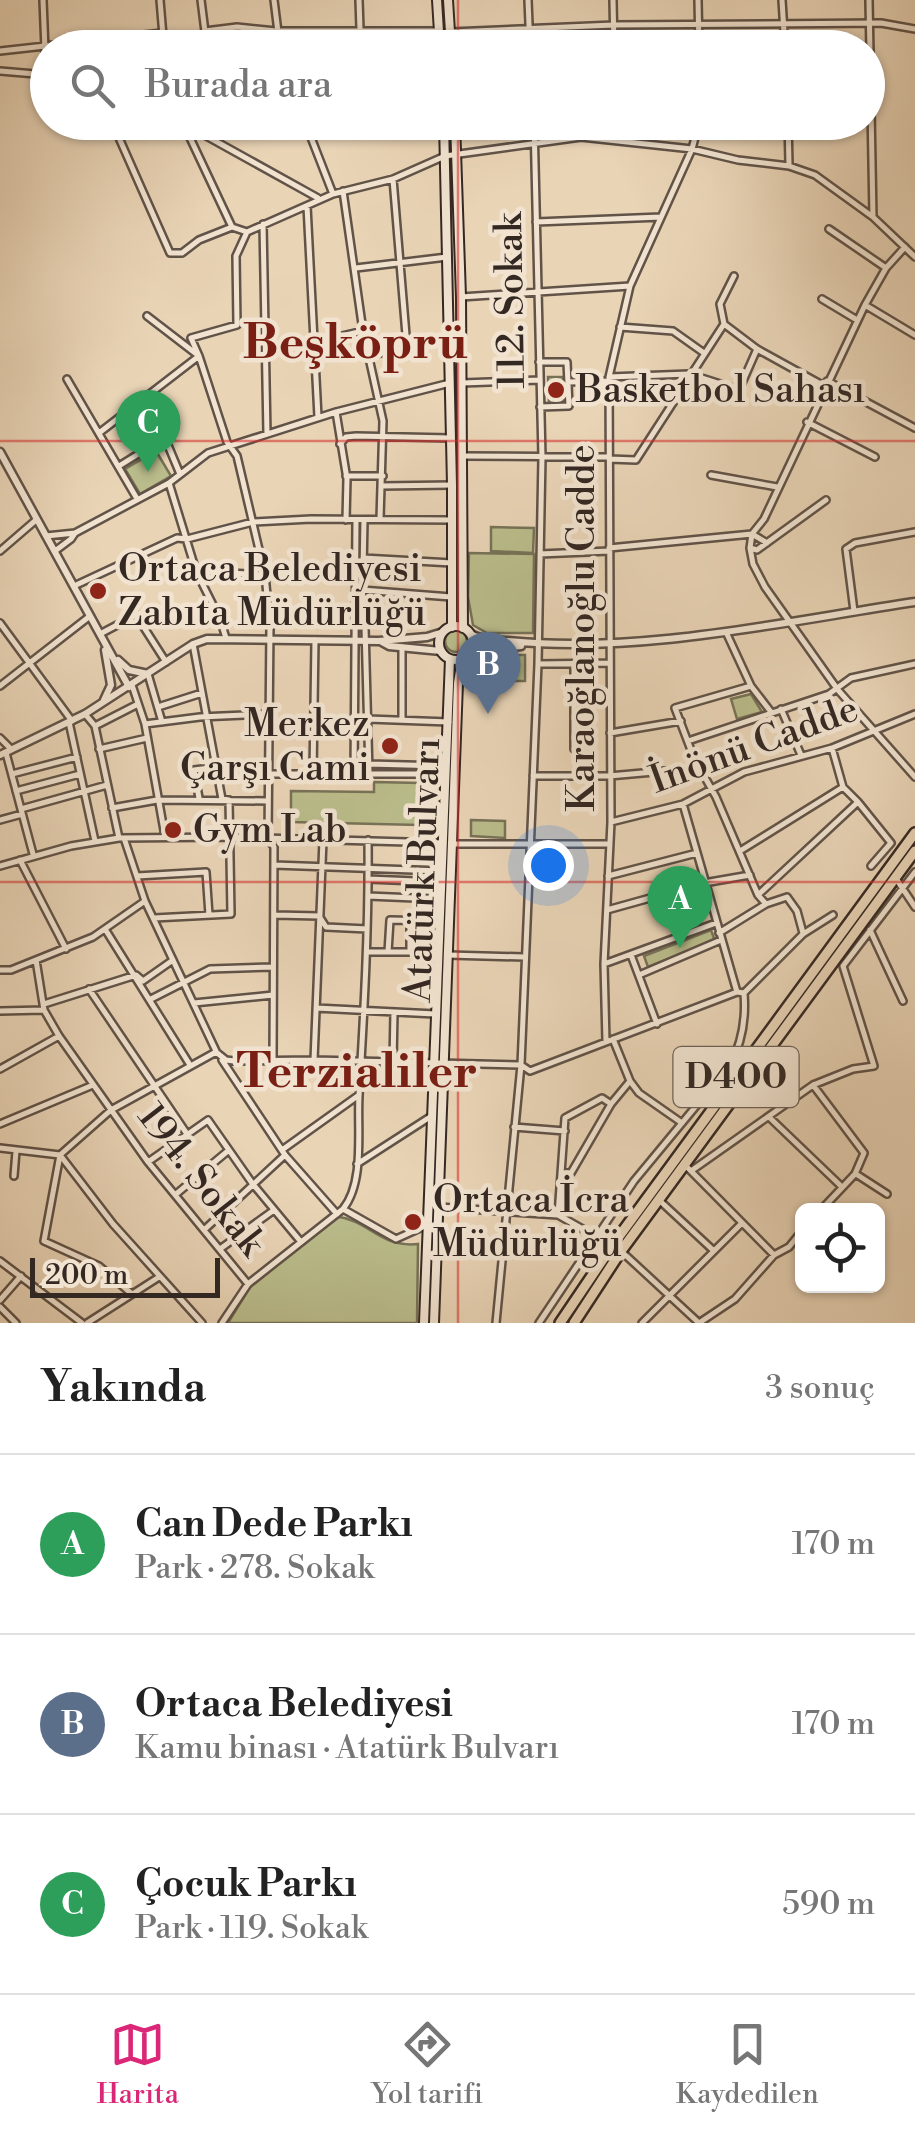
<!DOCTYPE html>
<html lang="tr">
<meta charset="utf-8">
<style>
body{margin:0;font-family:"Libre Bodoni",serif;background:#f2f2f2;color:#222}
.controls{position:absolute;right:30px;bottom:30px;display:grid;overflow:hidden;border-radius:15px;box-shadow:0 2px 8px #0004}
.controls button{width:90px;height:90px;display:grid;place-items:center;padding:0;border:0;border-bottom:2px solid #e0e0e0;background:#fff;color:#222;font:50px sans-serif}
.scale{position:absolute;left:30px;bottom:25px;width:190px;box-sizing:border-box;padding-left:10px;border:5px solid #342823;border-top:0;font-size:28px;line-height:35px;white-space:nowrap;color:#342823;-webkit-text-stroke:8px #f1e3d0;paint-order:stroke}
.you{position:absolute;left:548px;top:865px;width:35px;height:35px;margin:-25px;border:8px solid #fff;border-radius:50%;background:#1a73e8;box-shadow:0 0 0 15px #1a73e833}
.badge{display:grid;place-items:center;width:65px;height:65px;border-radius:50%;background:#db2777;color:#fff;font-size:32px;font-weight:700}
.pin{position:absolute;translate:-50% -82px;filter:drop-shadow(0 2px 5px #0008)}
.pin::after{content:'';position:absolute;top:52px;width:35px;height:30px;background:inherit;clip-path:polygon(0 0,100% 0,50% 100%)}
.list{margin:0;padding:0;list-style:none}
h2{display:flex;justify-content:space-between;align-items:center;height:130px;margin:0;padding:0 40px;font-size:42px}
h2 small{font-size:32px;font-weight:400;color:#767676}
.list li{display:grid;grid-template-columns:65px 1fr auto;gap:30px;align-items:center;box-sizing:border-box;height:180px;padding:0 40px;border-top:2px solid #e0e0e0}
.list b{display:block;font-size:38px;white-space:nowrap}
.list p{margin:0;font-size:32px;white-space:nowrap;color:#767676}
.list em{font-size:32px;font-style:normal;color:#767676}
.icon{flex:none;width:55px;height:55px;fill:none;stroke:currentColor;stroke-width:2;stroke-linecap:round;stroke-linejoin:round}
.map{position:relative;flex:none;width:915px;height:1323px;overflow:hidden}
.search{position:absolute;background:#fff;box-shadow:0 2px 8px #0004;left:30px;right:30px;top:30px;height:110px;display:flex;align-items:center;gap:25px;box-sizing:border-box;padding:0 35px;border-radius:55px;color:#767676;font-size:38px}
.sheet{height:670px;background:#fff}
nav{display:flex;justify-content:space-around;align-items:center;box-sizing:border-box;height:140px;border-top:2px solid #e0e0e0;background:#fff;font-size:28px;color:#767676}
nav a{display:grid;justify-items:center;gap:5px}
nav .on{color:#db2777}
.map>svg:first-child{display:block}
.green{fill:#babc8b;stroke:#777257;stroke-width:2.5}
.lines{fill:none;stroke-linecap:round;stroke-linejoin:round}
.minor-casing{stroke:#615348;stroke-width:10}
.tertiary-casing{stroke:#615348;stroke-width:11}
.secondary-casing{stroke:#342823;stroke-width:12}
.trunk-casing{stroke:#342823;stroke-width:14}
.minor{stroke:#f1e3d0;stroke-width:5}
.tertiary{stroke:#f1e3d0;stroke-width:6}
.secondary{stroke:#f1e3d0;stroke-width:8}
.trunk{stroke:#e9d4b6;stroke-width:9}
.grid{fill:none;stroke:#d62828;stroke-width:2.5;stroke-opacity:0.55}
.poi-dot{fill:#8f2418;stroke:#f1e3d0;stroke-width:4}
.labels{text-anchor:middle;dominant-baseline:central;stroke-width:9;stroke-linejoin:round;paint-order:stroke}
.shield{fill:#f1e3d0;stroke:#6d6057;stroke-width:2.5}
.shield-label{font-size:35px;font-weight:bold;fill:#342823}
.street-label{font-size:38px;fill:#342823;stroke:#f1e3d0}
.poi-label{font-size:38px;fill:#342823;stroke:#f1e3d0;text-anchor:start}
.district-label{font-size:48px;font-weight:bold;fill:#7a1f14;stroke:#f1e3d0}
</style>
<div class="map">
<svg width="915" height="1323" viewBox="0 0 915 1323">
<rect width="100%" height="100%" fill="#e9d4b6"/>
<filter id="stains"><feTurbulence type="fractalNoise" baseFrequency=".002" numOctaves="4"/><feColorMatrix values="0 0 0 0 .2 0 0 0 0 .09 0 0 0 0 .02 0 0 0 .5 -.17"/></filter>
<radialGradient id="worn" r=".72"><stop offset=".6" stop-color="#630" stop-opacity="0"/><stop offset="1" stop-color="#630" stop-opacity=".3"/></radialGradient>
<!-- green -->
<path class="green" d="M158,37L160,47H58Z
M548,377H563V403H549Z
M156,451L171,476L140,494L125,469Z
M491,527L534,528L533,553L491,551Z
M469,553L534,554L533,633H487L473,625L468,597Z
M445 641a11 11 0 1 1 22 0a11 11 0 1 1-22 0Z
M478,655H525V681H471V665Z
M751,694L762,712L737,719L731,699Z
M374,782L420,783L419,825L291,822V791L374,792Z
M471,820L505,821V838L471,836Z
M711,930L715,941L648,967L644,956Z
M334,1216C370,1220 379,1248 418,1244L417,1323H228L250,1287Z"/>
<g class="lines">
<!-- minor casing -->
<g class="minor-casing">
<path id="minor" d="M43,0L46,75
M160,0L164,48
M201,0L207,48
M274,0L280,48
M359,0L360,29
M528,0L530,48
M613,0L614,48
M698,0L699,48
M782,0L785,48
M869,0L873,217
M205,31L237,27L276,31H439
M451,32L614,25L881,23L915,29
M0,51L162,33
M0,71L47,75
M112,122L170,253H182L199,240L232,227
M181,122L318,198
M305,122L333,194
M615,122V139
M788,122L789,164
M184,125L232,227
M393,179L407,347
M343,191L363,331L383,421L380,519
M307,206L318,417
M536,222L661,217
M263,224L267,434
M232,227L247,232L333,194L393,179L445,156L581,137L692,149L738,160L789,166L815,175L873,217L915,257
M829,229L886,268
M356,268L447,257
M461,297L630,286
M822,299L857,320
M865,305L915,335
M147,316L199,356L227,442L237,456L265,575L270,625L268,839L274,847L273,1061
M724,324L757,349L824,386
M620,327L673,331L704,353
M312,343L363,331
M369,356L448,337
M539,362H567L569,406L540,407
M609,377L689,374L739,390L757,349
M67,379L136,497
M827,381L915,428
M568,382L608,381
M462,383L539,380
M147,395L180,474
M336,412L347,479L346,520
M807,422L875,457
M99,433L199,356L191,338L237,325L236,256L247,232
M340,444L346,437L356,436L451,438
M463,456L609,457
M609,459L636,460L724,324L720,304L734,276
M119,466L164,438
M711,475L777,487
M346,476H383
M169,483L196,571L220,619L226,638
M381,486L452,485
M364,520L362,622L365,627L369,773
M46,536L75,533L169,483L208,453L336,412L450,383
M767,543L752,534L750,548L753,564L765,587L838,690L915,777
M609,548L752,534L764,519L865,305L886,268L905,247
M750,548L757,550L826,500
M0,551L36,520
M55,551L71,539L75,533
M540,554L609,551
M363,558L452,563
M196,571L263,575
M74,586L177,538L187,539L253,522L311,519L452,520
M362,590L451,597
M854,611L846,549L855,543L915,532
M0,623L72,721
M726,632L751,686L771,712
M100,634L136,615L166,662
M402,647V719
M538,664L609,663
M574,664V749
M148,674L162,722
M132,685L145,724L165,836
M0,686L90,616
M751,686L675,708L694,758L716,797L758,895
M158,707L202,693
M781,709L801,755
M85,714L95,726L119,838
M368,719L449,722
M69,722L95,841
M145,724L200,717L269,714
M95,726L138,704
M610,733L681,721
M0,738L10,748
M688,741L829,694L851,678L915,664
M99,749L147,738
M6,753L33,854
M369,764L444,766
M12,774L77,757
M269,774H446
M313,774L315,640
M354,775L356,520
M533,776H609L665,771
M843,787L858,802
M16,791L80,774
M199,798L194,770L218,767
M683,804L737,992
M112,808L157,800L268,801
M21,809L107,785
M0,820L22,814
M611,822L683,804L744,772L832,748L915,714
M124,838L145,901L216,1051
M454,844H610
M740,851L843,787L832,748
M20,860L66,949
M274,865L441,871
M0,866L71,846L119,838L230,837L444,843
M137,876L206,872L209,915
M608,876L697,853
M895,877L915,907
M368,879L440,882
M368,896L439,899
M766,904L787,897L797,911L803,933
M607,910L704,883L750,875
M274,915L319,916L326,927L367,929
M154,918L231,914L229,800L222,799L193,644
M105,929L190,1065
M870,930L903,1001
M719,933L766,904L758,895L858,802L891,843L871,866
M410,951V920
M368,952H437
M388,952L390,920L438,921
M448,955L524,957
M631,955L657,1024
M36,960L44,1010L59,1036L148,1162L248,1284
M604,964L716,923
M0,970H11L93,937L145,901
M639,975L721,940
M89,989L187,1134
M151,999L210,969L273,967
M194,1003L273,995
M44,1004L136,975L143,981L173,960
M316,1008L435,1014
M0,1011L44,1010
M606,1041L604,964L611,822L609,377L630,286L692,149L699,122
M222,1060L285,1155L337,1214
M314,1060L323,840
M393,1063L394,1012
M0,1069L59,1036
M630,1081L639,1093L682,1123
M813,1085L864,1153L855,1174L821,1210
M769,1117L842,1187
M0,1124L93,1085
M514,1127L565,1131
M0,1148L60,1155L111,1110L216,1052L226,1060L234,1061L314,1060L521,1065L530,1071L737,992L744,993L803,934L833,915
M282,1150L359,1095
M60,1155L113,1224L202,1323
M60,1155L44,1241L99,1266L132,1294
M148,1162L208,1120L252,1183L301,1242
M357,1164L430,1117
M685,1165L774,1255
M691,1171L813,1085L853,1069L874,1066L843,966L915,872
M563,1173H571L611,1104L630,1081L613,1039
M856,1174L887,1194
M14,1176L16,1151
M175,1195L229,1150
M659,1200L714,1251
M439,1207L558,1215L595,1236
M343,1209L396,1239L427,1225
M558,1215L565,1118L602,1098L611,1104
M204,1230L285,1155
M220,1249L274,1210
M621,1251L699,1323
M0,1261L82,1323
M0,1300L21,1276
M0,1307L16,1323
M87,1323L159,1277
M222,1323L248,1284L343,1209C365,1182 357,1130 359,1096C364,1011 369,926 368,840
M496,1323L521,1065L538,664L542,457L534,122
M539,1323L634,1181L730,1065C742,1043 746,1018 744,993
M642,1323L741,1224
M699,1323L735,1299L774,1255L789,1247L802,1231"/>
</g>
<!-- tertiary casing -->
<g class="tertiary-casing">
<path id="tertiary" d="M0,452L129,687
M470,634C482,640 494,640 508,641C643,654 781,622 915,602
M380,641L389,646L441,651
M470,652L521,646
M118,660L129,670L148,674
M104,700L111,685L105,650
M0,755L85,714L193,644L207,639L379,641L427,637L443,632"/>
</g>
<!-- secondary casing -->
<g class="secondary-casing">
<path id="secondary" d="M437,0L440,48
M448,0L451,48
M444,122L452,485V627
M455,122L461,297L463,628
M439 643a17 17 0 1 1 34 0a17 17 0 1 1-34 0Z
M424,1323L450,659
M434,1323L458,683L462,659"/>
</g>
<!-- trunk casing -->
<g class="trunk-casing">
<path id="trunk" d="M560,1323L612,1246L915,833
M574,1323L621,1251L915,851"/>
</g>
<!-- minor -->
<use href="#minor" class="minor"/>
<!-- tertiary -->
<use href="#tertiary" class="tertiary"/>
<!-- secondary -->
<use href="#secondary" class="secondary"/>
<!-- trunk -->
<use href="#trunk" class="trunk"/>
</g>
<!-- grid -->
<path class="grid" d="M458,0V48M458,122V1323M0,441H915M0,882H915"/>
<!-- markers -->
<g class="poi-dot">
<circle cx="556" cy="390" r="10"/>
<circle cx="98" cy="591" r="10"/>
<circle cx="390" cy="746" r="10"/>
<circle cx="173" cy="830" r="10"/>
<circle cx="413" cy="1222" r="10"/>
</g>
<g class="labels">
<!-- shield labels -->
<rect class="shield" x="673.5" y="1047" width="125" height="60" rx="8"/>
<g class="shield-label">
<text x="736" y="1077">D400</text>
</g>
<!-- street labels -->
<g class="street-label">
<text transform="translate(511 301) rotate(-91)">112. Sokak</text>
<text transform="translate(582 628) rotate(-90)">Karaoğlanoğlu Cadde</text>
<text transform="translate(754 745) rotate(-20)">İnönü Cadde</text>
<text transform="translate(423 870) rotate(-88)">Atatürk Bulvarı</text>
<text transform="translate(201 1180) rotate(52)">194. Sokak</text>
</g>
<!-- poi labels -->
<g class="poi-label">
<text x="576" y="390">Basketbol Sahası</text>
<text x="118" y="569">Ortaca Belediyesi<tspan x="118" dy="44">Zabıta Müdürlüğü</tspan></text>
<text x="370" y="724" text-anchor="end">Merkez<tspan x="370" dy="44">Çarşı Cami</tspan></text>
<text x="193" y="830">Gym Lab</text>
<text x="433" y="1200">Ortaca İcra<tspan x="433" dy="44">Müdürlüğü</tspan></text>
</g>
<!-- district labels -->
<g class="district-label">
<text x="355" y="344">Beşköprü</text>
<text x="357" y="1073">Terzialiler</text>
</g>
</g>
<rect width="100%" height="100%" filter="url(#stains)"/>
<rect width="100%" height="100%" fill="url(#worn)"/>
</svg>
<div class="controls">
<button><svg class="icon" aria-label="locate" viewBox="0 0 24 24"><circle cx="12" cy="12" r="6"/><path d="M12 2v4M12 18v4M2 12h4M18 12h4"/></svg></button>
</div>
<div class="scale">200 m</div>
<div class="you"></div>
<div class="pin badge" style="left:680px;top:948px;background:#2e9e5b">A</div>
<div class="pin badge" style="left:488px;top:714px;background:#5c6f8a">B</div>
<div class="pin badge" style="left:148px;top:472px;background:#2e9e5b">C</div>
<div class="search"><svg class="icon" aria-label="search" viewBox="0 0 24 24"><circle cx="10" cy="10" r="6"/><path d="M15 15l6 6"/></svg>Burada ara</div>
</div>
<section class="sheet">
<h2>Yakında<small>3 sonuç</small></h2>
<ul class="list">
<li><span class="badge" style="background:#2e9e5b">A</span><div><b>Can Dede Parkı</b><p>Park · 278. Sokak</p></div><em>170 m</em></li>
<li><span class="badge" style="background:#5c6f8a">B</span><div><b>Ortaca Belediyesi</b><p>Kamu binası · Atatürk Bulvarı</p></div><em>170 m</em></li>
<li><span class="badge" style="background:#2e9e5b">C</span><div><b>Çocuk Parkı</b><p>Park · 119. Sokak</p></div><em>590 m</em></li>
</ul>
</section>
<nav>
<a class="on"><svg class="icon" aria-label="map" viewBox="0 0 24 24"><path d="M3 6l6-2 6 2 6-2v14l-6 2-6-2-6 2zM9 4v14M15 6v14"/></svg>Harita</a>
<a><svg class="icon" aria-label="directions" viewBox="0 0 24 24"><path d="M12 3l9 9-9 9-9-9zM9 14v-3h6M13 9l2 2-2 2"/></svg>Yol tarifi</a>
<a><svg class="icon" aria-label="saved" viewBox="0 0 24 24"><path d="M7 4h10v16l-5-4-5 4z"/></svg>Kaydedilen</a>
</nav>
